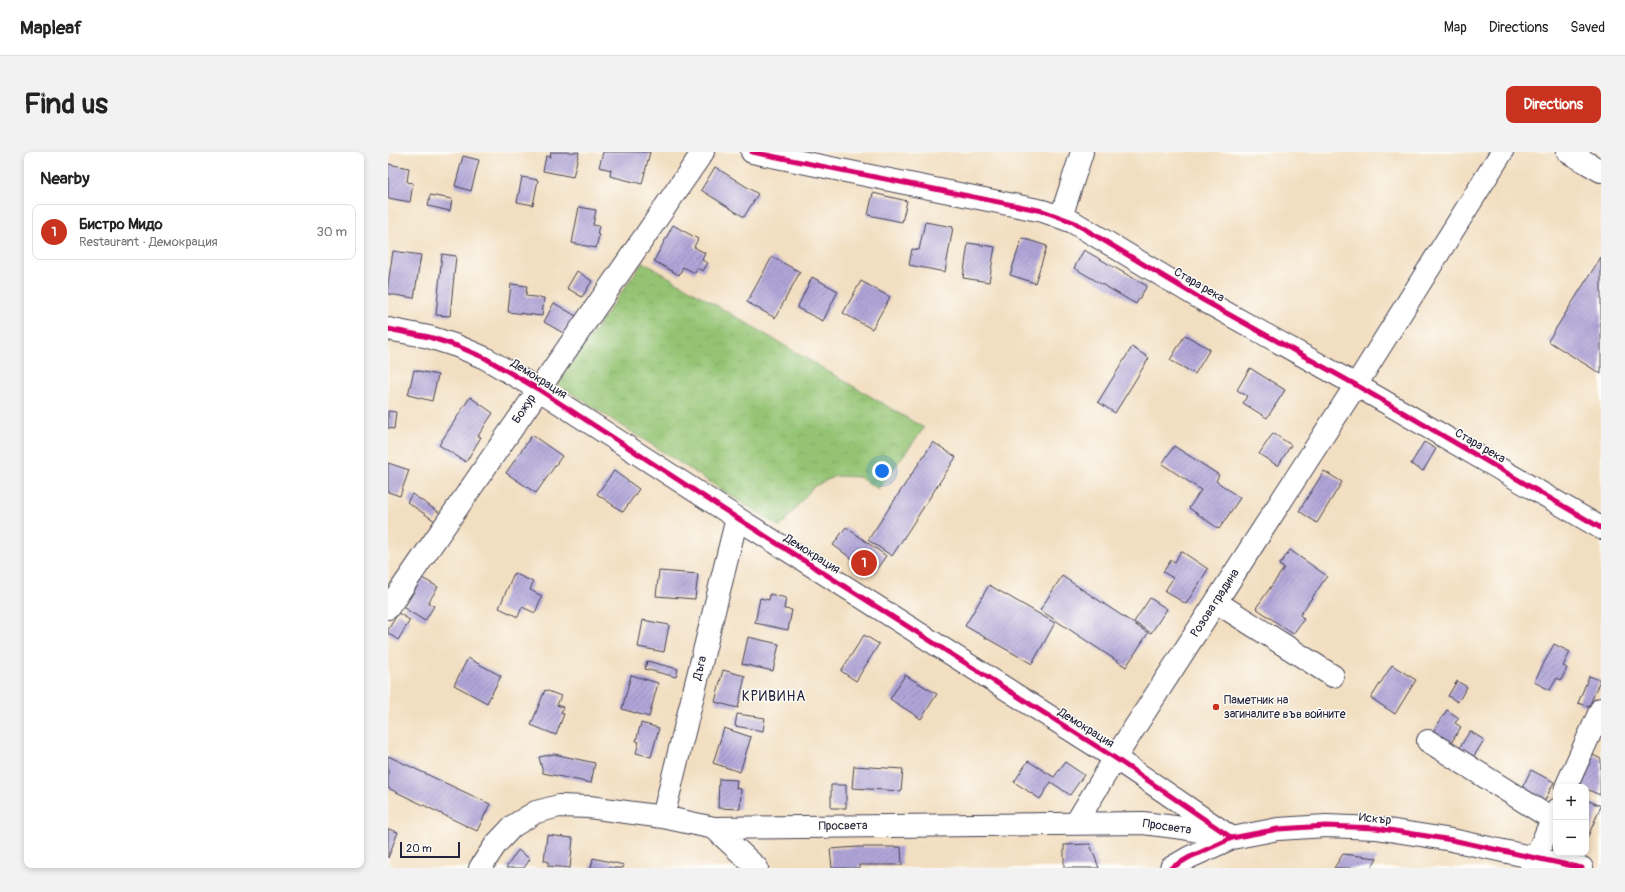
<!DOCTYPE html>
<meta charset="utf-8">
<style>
body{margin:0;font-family:Pangolin,sans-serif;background:#f2f2f2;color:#222}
.controls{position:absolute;right:12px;bottom:12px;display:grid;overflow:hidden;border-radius:8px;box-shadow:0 2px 6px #0003}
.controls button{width:36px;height:36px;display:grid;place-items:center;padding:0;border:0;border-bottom:1px solid #e0e0e0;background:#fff;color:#222;font:20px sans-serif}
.scale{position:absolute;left:12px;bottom:10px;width:60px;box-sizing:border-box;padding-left:4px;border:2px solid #22223b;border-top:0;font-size:11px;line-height:14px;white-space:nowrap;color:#22223b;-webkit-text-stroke:3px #fdfcf7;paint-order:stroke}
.you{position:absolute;left:494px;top:319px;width:14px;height:14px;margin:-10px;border:3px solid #fff;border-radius:50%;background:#1a73e8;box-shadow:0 0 0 6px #1a73e833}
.badge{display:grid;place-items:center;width:26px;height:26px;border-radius:50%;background:#c8321e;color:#fff;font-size:13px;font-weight:700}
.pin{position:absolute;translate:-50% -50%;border:2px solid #fff;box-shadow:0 1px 4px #0006}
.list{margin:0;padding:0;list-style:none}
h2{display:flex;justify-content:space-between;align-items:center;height:52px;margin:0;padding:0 16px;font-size:17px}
h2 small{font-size:13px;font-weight:400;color:#767676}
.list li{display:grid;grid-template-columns:26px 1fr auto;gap:12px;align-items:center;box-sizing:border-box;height:56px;margin:0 8px 8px;padding:0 8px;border:1px solid #e0e0e0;border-radius:8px}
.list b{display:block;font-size:15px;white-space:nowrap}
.list p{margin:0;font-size:13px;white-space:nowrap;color:#767676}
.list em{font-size:13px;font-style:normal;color:#767676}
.map{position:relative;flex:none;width:1213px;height:716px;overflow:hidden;border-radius:8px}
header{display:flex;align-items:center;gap:24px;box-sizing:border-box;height:56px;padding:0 20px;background:#fff;border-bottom:1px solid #e0e0e0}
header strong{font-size:19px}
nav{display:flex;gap:22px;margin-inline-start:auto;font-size:14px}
.intro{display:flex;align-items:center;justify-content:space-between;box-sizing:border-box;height:96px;padding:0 24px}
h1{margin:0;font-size:28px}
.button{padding:10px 18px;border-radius:8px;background:#c8321e;color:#fff;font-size:14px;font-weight:700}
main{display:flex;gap:24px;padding:0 24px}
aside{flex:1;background:#fff;border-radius:8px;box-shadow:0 2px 6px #0003}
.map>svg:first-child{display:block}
.park{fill:url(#park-crowns);stroke:#5b7357}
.building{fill:url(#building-hatch)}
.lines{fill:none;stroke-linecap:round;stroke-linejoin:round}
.minor-casing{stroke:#413e4f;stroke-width:24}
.minor{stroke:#fff;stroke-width:22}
.cycleway-casing{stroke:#fdfcf7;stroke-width:8}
.cycleway{stroke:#d6006c;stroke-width:5}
.poi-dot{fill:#c8321e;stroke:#fdfcf7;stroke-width:1.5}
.labels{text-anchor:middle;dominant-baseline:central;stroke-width:3;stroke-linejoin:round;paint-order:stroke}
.street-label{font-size:12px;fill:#22223b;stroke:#fdfcf7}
.poi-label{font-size:12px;fill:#22223b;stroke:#fdfcf7;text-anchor:start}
.quarter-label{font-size:14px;letter-spacing:1px;fill:#22223b;stroke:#fdfcf7}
</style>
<header>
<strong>Mapleaf</strong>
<nav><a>Map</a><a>Directions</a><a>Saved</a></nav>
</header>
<div class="intro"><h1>Find us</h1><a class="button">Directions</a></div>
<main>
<aside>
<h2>Nearby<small></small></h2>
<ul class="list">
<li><span class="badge">1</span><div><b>Бистро Мидо</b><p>Restaurant · Демокрация</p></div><em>30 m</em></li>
</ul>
</aside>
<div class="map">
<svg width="1213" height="716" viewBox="0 0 1213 716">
<defs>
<pattern id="park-crowns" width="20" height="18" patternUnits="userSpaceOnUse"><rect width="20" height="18" fill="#94c473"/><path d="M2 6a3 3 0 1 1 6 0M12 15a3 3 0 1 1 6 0" fill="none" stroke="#7fa864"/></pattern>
<pattern id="building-hatch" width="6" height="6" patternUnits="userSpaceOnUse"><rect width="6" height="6" fill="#b0a5d8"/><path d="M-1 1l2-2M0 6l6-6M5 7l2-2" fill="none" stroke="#8f86b0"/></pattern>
</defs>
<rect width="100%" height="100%" fill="#fdfcf7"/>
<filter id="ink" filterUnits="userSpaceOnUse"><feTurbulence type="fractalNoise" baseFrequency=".025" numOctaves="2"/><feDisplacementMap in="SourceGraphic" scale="8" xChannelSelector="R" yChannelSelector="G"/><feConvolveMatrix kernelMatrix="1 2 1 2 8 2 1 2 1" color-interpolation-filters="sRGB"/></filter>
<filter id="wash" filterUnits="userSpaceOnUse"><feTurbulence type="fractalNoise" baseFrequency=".012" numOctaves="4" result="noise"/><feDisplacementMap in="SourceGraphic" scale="16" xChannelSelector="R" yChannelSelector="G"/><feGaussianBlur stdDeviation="0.9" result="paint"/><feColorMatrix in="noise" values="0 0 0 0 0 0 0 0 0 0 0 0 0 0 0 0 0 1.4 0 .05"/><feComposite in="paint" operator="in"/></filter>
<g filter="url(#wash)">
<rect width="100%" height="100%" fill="#f2dec0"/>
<!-- park -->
<path class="park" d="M255,110L536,276L490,337L471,325L447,324L425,335L392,375L169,232Z"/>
<g id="blocks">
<!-- building -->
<path class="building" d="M163,0H191L185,25L155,19L158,4L162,5Z
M215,0H262L254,32L222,24L223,18L211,15Z
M75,4L91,8L83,39L67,34Z
M0,12L21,16L19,30L25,31L22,50L0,46Z
M327,15L370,42L356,65L313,38Z
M134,25L150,28L145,53L129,50Z
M485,41L519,49L514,70L480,63Z
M42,43L64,47L62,59L40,54Z
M191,55L208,58L205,73L211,74L209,82L211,83L208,96L184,91Z
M537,70L565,75L557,120L521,113L524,97L531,98Z
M285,73L310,87L306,95L317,101L314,108L320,111L315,119L309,116L307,121L295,115L291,123L266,109Z
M634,86L659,94L647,131L622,123Z
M580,91L607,95L601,130L575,126Z
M696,98L759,134L748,152L686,116Z
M5,99L33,103L26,146L0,142V132Z
M54,102L68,104L62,164L48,163Z
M384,105L412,120L387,166L359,150Z
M1213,105V222L1160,189Z
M189,119L204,129L194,145L179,136Z
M424,125L450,139L435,169L409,156Z
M473,129L502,145L484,177L455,161Z
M123,132L139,134L138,144L156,146L154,164L120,160Z
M166,151L188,164L177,182L156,170Z
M797,183L822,197L807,222L782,208Z
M744,195L761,206L727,261L710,250Z
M862,216L897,238L879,266L855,251L859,244L849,238Z
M26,218L50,223L44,249L20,243Z
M82,245L105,261L90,284L93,285L78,310L51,293Z
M0,259L8,260L6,277L0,276Z
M885,281L903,293L890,314L871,302Z
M144,283L174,304L148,341L118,321Z
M545,290L568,305L504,404L480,388Z
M1036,290L1048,297L1035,319L1023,312Z
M786,294L831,323L828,329L852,346L831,377L801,356L813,338L774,312Z
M0,311L21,318L12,344L0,340Z
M226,319L251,337L235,360L209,342Z
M936,319L954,330L929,371L911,359Z
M24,342L52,361L47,369L19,350Z
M458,375L498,404L485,422L445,393Z
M902,398L939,424L912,463L916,467L905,482L868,456L896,416L891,413Z
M793,399L820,417L798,452L777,439L785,426L775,420L783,408L787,410Z
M271,419L310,422L307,447L268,444Z
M126,421L145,430L142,438L154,444L147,461L134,455L130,465L111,456Z
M674,424L760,481L738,515L652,458Z
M34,426L50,435L40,451L46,454L37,469L16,456Z
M601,433L667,471L644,512L577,474Z
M382,442L398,446L396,457L404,458L400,478L367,471L372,446L381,448Z
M762,446L779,457L763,481L746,470Z
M10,461L22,468L10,488L0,481V478Z
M255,468L281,473L276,500L250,495Z
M476,483L491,492L468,529L453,519Z
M360,485L391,492L385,519L354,512Z
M1166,492L1182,500L1175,514L1179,516L1173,528L1169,526L1162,538L1146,530Z
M80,506L113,524L99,551L66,533Z
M259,509L290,517L288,525L257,517Z
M1004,513L1028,528L1007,562L983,546Z
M335,518L357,524L350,556L327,550Z
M243,523L270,531L261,565L234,557Z
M517,523L549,542L533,567L502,547Z
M1201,524L1212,528L1201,555L1190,551Z
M1069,529L1079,535L1070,550L1060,544Z
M157,538L173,544L169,553L175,555L173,561L176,562L168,583L143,573Z
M1059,558L1071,566L1067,571L1073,575L1060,596L1042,584Z
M349,562L377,566L375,579L347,574Z
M253,571L271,576L263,605L248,601L251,590L248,589Z
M336,576L363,585L352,620L325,611Z
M1082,579L1096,588L1082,610L1068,601Z
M166,602L207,611L203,631L155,621L151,605Z
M1205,603L1213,607L1212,643L1198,637V635L1191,634Z
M0,604L102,652L89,679L0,636Z
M640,609L666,625L677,610L696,623L682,643L663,630L652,647L626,630Z
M466,614L515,617L513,639L464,636Z
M1143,618L1166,630L1154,654L1131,642Z
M331,627L349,628L348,636L353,637L352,657L330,656Z
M443,633H458V656H443Z
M1198,648L1213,654L1198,689Z
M0,677L10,680L0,706Z
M159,683L185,686L182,716L160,714V709H156Z
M702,692L711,716H676V693Z
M470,695H513L514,713H471V716H444L442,697Z
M130,698L142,707L136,716H118Z
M955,702L989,706L983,716H946Z
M205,706L236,713L235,716H203Z"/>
</g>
</g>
<g filter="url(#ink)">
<use href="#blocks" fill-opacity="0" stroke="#413e4f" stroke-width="1"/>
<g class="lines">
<!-- minor casing -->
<g class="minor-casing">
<path id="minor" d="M364,0L655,59L685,70L815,148L968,233L1213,376
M1180,0L1213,19
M673,65L694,0
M0,177L41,185L69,194L97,206L150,237L349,366L727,606L844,686
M828,450L945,524
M0,456L315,0
M1040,589L1164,667
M1178,635L1213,557
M275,665L349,366
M688,671L727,606L968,233L1114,0
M326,676L369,716
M92,716L108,692L125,674L148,660L171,654L201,655L275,665L326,676L755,671L795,676L835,684
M783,716L802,705L844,686L890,677L938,674L988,676L1064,688L1194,716
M1143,716L1168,658"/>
</g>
<!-- minor -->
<use href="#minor" class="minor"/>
<!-- cycleway casing -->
<g class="cycleway-casing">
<path id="cycleway" d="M364,0L655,59L685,70L815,148L968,233L1213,376
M0,177L41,185L69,194L97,206L150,237L349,366L727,606L844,686
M783,716L802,705L844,686L890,677L938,674L988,676L1064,688L1194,716"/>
</g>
<!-- cycleway -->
<use href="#cycleway" class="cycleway"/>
</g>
</g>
<!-- markers -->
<circle class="poi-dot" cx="828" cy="555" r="4"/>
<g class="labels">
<!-- street labels -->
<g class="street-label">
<text transform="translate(811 133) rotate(30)">Стара река</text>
<text transform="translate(151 227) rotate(32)">Демокрация</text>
<text transform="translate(136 257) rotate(-56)">Божур</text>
<text transform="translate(1092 294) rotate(30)">Стара река</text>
<text transform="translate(424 402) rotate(32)">Демокрация</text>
<text transform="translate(827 451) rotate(-57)">Розова градина</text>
<text transform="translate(312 516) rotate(-76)">Дъга</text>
<text transform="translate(698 576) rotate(32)">Демокрация</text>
<text transform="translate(987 667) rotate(6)">Искър</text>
<text transform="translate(455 674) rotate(-1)">Просвета</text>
<text transform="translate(779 675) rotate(8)">Просвета</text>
</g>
<!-- poi labels -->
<g class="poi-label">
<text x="836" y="548">Паметник на<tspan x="836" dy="14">загиналите във войните</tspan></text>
</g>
<!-- quarter labels -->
<g class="quarter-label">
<text x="386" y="544">КРИВИНА</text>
</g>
</g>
</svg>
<div class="controls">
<button>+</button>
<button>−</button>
</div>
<div class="scale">20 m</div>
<div class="you"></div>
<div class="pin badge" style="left:476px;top:411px">1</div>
</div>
</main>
